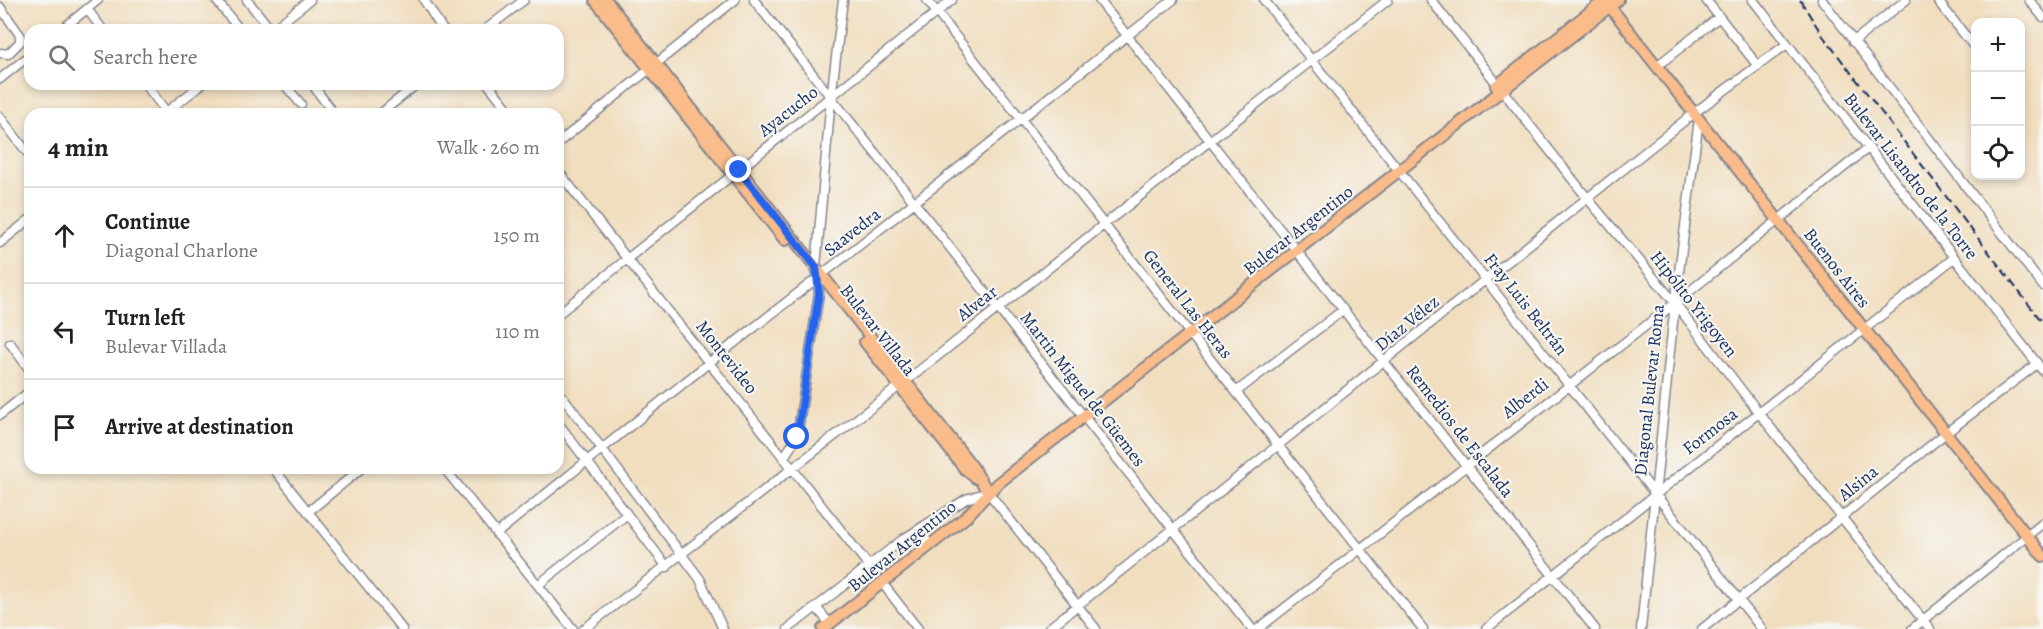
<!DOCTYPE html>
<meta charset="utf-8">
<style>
body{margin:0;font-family:Alegreya,serif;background:#f2f2f2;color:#202124}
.controls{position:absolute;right:18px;top:18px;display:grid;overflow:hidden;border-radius:12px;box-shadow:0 3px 9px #0003}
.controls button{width:54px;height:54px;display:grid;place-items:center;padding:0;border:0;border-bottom:2px solid #e0e0e0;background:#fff;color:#202124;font:30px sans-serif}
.stop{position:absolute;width:18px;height:18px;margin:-14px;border:4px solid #2563eb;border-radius:50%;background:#fff}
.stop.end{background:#2563eb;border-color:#fff;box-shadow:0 2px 6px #0008}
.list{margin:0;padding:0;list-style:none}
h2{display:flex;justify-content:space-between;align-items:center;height:78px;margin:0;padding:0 24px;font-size:26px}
h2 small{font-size:20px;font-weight:400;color:#757577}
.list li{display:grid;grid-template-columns:39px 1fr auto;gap:18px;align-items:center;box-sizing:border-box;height:96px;padding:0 24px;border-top:2px solid #e0e0e0}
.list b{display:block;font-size:22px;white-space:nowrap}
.list p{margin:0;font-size:20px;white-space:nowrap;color:#757577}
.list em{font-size:20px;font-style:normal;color:#757577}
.icon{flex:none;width:33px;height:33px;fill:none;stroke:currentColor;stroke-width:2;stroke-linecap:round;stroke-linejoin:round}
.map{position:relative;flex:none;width:2043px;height:629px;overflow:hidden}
.search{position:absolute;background:#fff;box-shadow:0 3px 9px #0003;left:24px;top:24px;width:540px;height:66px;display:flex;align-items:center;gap:15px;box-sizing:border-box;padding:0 21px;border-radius:18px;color:#757577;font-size:22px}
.panel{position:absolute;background:#fff;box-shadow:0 3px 9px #0003;left:24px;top:108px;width:540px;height:366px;border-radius:18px}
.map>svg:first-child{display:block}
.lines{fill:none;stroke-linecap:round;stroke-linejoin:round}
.minor-casing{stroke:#86868e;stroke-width:11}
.major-casing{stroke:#86868e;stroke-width:14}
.minor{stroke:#fff;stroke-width:8}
.major{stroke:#f9bc8a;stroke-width:10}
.rail{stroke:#1b2f5e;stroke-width:2;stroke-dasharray:9 4.5;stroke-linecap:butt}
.route{stroke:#2563eb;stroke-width:8}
.labels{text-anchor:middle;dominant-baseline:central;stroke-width:4.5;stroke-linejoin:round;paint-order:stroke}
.street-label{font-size:18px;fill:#1b2f5e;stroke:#f6f6f2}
</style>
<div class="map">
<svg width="2043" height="629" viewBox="0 0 2043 629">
<rect width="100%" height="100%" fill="#f6f6f2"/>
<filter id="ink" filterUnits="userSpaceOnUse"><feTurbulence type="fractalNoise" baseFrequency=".0167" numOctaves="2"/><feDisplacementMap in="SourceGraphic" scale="12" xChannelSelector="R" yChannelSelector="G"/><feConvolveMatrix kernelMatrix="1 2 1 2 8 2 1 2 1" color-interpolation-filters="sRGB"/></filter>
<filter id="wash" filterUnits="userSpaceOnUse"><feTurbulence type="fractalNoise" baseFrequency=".008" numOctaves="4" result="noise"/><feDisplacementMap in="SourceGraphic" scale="24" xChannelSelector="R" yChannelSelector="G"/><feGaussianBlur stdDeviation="1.35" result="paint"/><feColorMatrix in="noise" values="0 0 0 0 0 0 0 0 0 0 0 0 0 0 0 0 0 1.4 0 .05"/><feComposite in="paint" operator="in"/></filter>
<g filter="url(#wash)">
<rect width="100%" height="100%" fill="#f1debf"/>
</g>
<g filter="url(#ink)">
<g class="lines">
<!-- minor casing -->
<g class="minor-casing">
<path id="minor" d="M216,0L240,30
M247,0L271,30
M424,0L443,30
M754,0L1252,629
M927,0L1423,629
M1099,0L1595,629
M1264,0L1762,629
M1431,0L1588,199L1675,303L1759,413L1930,629
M1706,0L1758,66
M1753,0L2043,371
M1822,0L2043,286
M1937,0L1976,49
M2029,0L2043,17
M0,7L20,35V42L8,54L0,53
M87,9L103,30
M61,30L98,0
M272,30L310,0
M485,30L524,0
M1853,42L1906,0
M1657,66L1719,17
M0,79L30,55
M145,84L168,114
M284,84L301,104
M312,84L334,114
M488,84L512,114
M164,114L202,84
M380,114L417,84
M0,117L30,156
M558,143L735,0
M558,171L869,566
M0,243L30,219
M558,314L952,0
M10,343L30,370
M1236,392L1343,310
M563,397L700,579L723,629
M0,415L30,391
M558,423L667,567
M784,457L797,437L819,293L816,267L831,98L843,0
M273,468L402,629
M444,468L573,629
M308,512L362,468
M919,532L931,545
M496,534L710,362L1173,0
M883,584L918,629
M538,585L626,515
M816,607L830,624
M584,629L906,381L1388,0
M788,629L902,540L966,499L988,492L1096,629
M1048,629L1694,113L1787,44
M1258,629L1675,303L1868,148
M1486,629L1954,258
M1641,629L1675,303L1699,119
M1702,629L1946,433L2037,364
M1912,629L2043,523"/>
</g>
<!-- major casing -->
<g class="major-casing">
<path id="major" d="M595,0L785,240
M606,0L971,465L988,492
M1607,3L2043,556
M1496,86L1605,0
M865,342L965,469L976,478
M823,629L966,517L997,484L1618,0"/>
</g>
<!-- minor -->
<use href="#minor" class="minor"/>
<!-- major -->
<use href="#major" class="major"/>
<!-- rail -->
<path class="rail" d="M1800,0L1823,36L2043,323"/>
</g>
</g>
<g class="lines" filter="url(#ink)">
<!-- route -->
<path class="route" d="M739,170L816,267L819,293L797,437"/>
</g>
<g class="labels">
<!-- street labels -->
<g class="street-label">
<text transform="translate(788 111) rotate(-38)">Ayacucho</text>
<text transform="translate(1911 176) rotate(52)">Bulevar Lisandro de la Torre</text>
<text transform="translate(1298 230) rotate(-38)">Bulevar Argentino</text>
<text transform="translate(852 232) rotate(-38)">Saavedra</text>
<text transform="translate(1837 268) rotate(52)">Buenos Aires</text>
<text transform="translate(977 303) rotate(-38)">Alvear</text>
<text transform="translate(1188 304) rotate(52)">General Las Heras</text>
<text transform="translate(1526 304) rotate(52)">Fray Luis Beltrán</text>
<text transform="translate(1694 304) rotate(52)">Hipólito Yrigoyen</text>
<text transform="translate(1407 323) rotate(-39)">Díaz Vélez</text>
<text transform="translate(878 330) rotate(52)">Bulevar Villada</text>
<text transform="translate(727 357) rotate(52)">Montevideo</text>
<text transform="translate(1083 389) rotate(52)">Martin Miguel de Güemes</text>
<text transform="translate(1649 390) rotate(-84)">Diagonal Bulevar Roma</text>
<text transform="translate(1525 398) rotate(-38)">Alberdi</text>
<text transform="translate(1460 431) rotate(52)">Remedios de Escalada</text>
<text transform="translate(1710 431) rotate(-38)">Formosa</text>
<text transform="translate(1858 483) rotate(-39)">Alsina</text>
<text transform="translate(902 546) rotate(-39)">Bulevar Argentino</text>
</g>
</g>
</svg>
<div class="controls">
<button>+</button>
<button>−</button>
<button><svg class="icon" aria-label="locate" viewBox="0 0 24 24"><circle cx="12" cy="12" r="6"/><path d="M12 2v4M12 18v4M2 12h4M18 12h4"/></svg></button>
</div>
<div class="stop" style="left:797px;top:437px"></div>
<div class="stop end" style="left:739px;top:170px"></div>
<div class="search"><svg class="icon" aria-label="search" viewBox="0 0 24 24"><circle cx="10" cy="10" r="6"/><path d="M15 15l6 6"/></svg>Search here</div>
<section class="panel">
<h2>4 min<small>Walk · 260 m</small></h2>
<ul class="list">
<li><svg class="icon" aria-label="ahead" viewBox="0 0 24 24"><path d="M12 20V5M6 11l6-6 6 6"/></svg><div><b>Continue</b><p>Diagonal Charlone</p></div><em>150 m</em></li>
<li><svg class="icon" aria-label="left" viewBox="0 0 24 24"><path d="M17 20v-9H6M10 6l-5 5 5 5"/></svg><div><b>Turn left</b><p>Bulevar Villada</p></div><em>110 m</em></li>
<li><svg class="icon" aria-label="arrive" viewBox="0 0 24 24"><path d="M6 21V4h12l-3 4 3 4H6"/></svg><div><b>Arrive at destination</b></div></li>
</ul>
</section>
</div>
